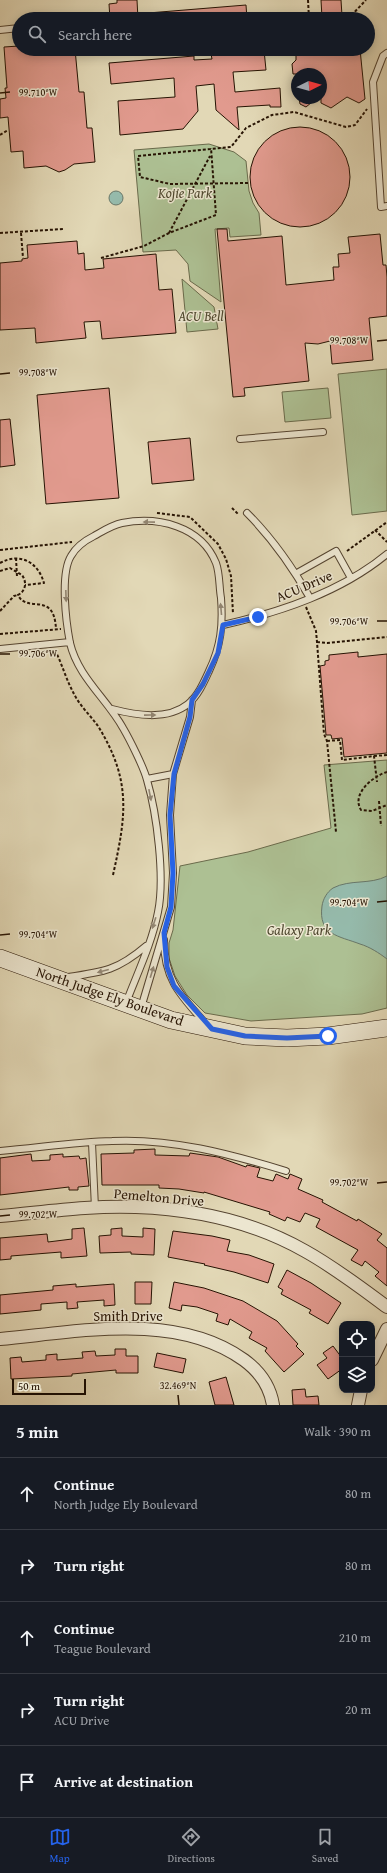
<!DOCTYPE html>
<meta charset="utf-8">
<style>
body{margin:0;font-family:"Gentium Book Plus",serif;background:#242831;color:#f1f3f6}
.controls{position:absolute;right:12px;bottom:12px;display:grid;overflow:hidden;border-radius:8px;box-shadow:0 2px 10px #0003}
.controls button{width:36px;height:36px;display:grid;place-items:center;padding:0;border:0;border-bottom:1px solid #363941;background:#171b24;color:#f1f3f6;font:20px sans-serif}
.compass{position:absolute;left:291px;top:68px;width:36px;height:36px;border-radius:50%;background:#171b24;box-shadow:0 2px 10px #0003;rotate:85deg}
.scale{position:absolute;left:12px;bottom:10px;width:74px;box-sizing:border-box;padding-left:4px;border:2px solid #261303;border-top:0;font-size:11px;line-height:14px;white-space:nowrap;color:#261303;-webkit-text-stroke:3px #ece6d0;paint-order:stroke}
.stop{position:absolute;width:12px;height:12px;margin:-9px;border:3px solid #2563eb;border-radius:50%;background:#fff}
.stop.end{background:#2563eb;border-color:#fff;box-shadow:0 1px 4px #0008}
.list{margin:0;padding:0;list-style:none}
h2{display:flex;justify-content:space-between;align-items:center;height:52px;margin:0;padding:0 16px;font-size:17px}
h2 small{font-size:13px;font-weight:400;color:#9ea1a6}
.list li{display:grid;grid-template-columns:26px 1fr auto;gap:12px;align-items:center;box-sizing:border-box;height:72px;padding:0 16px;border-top:1px solid #363941}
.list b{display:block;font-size:15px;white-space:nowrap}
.list p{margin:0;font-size:13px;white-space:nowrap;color:#9ea1a6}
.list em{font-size:13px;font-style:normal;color:#9ea1a6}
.icon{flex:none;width:22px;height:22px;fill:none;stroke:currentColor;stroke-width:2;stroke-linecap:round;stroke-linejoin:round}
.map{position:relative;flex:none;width:387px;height:1405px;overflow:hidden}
.search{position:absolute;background:#171b24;box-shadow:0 2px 10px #0003;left:12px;right:12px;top:12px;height:44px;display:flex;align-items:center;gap:10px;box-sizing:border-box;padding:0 14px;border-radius:22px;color:#9ea1a6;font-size:15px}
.sheet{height:412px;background:#171b24}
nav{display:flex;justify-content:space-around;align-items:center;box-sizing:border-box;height:56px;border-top:1px solid #363941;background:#171b24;font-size:11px;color:#9ea1a6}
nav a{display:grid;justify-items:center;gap:2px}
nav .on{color:#2563eb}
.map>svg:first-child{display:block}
.green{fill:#adc093;stroke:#6a6a4b}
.water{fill:#95baab;stroke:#697768}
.building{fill:#e19a8e;stroke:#261303}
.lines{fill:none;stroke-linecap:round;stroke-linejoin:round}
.service-casing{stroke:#554430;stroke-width:8}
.minor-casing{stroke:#554430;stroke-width:14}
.secondary-casing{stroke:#261303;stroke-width:18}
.path{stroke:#261303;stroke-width:2;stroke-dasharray:3 2;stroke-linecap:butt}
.service{stroke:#ece6d0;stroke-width:6}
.minor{stroke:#ece6d0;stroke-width:12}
.secondary{stroke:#ece6d0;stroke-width:17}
.oneway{fill:#938774}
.route{stroke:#2563eb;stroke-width:5}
.ticks{fill:none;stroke:#261303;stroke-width:1.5}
.labels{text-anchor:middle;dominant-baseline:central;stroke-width:3;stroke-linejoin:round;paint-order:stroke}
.park-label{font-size:14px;font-style:italic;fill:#4e472e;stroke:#ece6d0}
.street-label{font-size:14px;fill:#261303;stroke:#ece6d0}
.ticks-label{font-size:10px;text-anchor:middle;fill:#261303;stroke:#ece6d0;stroke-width:3;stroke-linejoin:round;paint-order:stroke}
</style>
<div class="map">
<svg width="387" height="1405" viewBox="0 0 387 1405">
<rect width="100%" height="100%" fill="#e2d8b6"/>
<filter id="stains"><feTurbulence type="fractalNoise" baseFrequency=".005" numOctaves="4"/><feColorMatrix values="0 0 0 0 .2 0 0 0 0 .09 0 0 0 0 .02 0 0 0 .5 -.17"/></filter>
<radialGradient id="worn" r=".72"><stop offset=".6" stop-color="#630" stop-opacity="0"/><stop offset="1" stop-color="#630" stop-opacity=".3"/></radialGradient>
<!-- green -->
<path class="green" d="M209,144L234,152L246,161L249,191L253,203L259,213L261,235L230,237L229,228L215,229L221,302L190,281L188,264L176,250L143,252L134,150Z
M182,279L214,307L218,329L187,332Z
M387,369V511L352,515L338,374Z
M328,388L331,418L285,422L282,392Z
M387,760V1008L362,1014L251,1021L205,1013L187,995L175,976L169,958V943L173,930L180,866L248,852L331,828L324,765Z"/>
<!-- water -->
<path class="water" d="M109 198a7 7 0 1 1 14 0a7 7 0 1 1-14 0Z
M387,876V959C379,953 370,947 360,944C339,936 318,935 322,906C323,899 327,892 333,888C350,879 370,885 387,876Z"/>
<!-- building -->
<path class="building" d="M117,0H137L138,19H110L109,4L117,3Z
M321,0H341L342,16L322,18Z
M246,5L247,19H148V13Z
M19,46V49H75L79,92H84L87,128H92L95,162L74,164L65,170L59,172L46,166L24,168L23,151L11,152L8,117L0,118V99L6,98L5,88H7L4,47Z
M296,49L311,51L314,49H360L365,99L359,103L347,97L331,108L321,103V74H293L292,64L296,60Z
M264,50L266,70L233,72L235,92L280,88L281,107H270V105L237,107L239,130L216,110L214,84L196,86L198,111L183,129L120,135L118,101L175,97L174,78L111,84L109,63L194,56V60L212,59L211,54Z
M299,98H317L306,107L300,104Z
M250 177a50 50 0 1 1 100 0a50 50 0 1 1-100 0Z
M217,229H227L228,241L282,236L286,285L334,280L333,267H339L338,254L350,253L348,237L380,234L383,265H386L387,277V316L369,318L373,360L332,364L330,341L318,344L305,343L309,381L244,388L245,396L233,397Z
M77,241L78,254L84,253L85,270L104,268L103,259L156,254L159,290L172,289L176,333L102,339L100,321L84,322L86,338L36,343L35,328L0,330V263L22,261V259L28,258L27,245Z
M109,388L119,498L46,504L37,395Z
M10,419L15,465L0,467V420Z
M190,438L194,480L152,484L148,442Z
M358,652V657L387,654V753L344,757L342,738L332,739L331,735H326L320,666L325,665V661L329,660V655Z
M155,1149V1155L189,1156L190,1153L218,1157L246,1167L247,1165L260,1168L257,1177L273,1181L276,1174L288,1179L290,1174L302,1179L298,1189L323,1200L322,1202L357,1221L358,1219L382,1234L377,1240L387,1248V1286L375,1276L379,1272L365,1261L362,1266L351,1260L358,1250L316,1227L320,1219L305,1213L300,1222L287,1217L285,1221L269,1214L270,1212L204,1192V1193L179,1189L159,1188V1185H102L101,1154L134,1153V1150Z
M31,1154L32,1161L50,1160V1155L63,1154V1157L79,1156L80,1159L86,1158L89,1186L78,1187V1190H69V1187L0,1195V1158Z
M84,1228L87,1256L61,1258V1252L11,1256V1259L0,1260V1238L47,1234L48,1242L72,1239V1229Z
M122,1228V1236L143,1237V1228L155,1229L154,1255L131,1254V1252L100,1253L99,1236L111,1235V1229Z
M173,1231L212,1236L230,1240L227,1251L249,1255L274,1264L268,1283L234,1272L204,1265L205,1264L168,1257Z
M287,1270L311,1283L341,1303L328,1324L309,1313L311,1310L281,1294L283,1290L278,1287Z
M135,1282H152L151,1304H135Z
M174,1282L204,1288L243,1301L277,1321L298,1344L296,1346L304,1354L284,1372L265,1351L267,1348L249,1338L252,1332L230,1319L228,1325L216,1321L218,1314L197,1307L182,1305L181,1311L169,1308Z
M76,1284V1287L114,1284L115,1305L104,1306V1300L77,1302L78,1308L67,1309V1302L41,1304V1310L0,1314V1295L53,1290V1286Z
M333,1346L342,1358V1369L328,1379L317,1365L327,1358L323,1353Z
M115,1349H126V1356H138V1373H116V1370L72,1374V1376L11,1379L10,1358L21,1357L22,1362L46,1360V1355L57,1354V1360L83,1358L82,1352L95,1351L96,1356L115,1355Z
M157,1353L186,1359L183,1373L154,1367Z
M226,1377L234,1405H215L209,1382Z
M305,1389L306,1397L318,1396L319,1405H293L292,1390Z"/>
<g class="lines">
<!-- service casing -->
<g class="service-casing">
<path id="service" d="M0,30L19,28
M387,53L383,56L373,82L381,207L387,206
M240,439L323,432
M247,513C272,538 293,568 310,598
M297,573L336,551L351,578
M223,625C281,612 341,592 387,554
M0,649L70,642
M112,709C135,715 167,721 188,704C198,696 204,682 209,671C221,646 223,625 221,598C219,587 220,574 216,563C201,526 158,516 122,523C112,525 103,531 94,536C86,540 76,547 71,556C60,574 66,622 70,643C78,677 107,699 123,728C130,740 144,768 147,780C157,814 165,878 158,912C152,943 137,974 126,1003
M147,779L173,774
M164,940C164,980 181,996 206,1024
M68,977C104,972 118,970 146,946
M141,1008L171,907L173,873L170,815L173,774L190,717L192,700
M92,1143L95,1208
M0,1151C37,1148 75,1142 112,1141C171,1138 230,1154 286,1171"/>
</g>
<!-- minor casing -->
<g class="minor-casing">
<path id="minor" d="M0,1216C45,1212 91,1205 136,1207C194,1209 254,1222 305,1251C334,1267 360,1287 387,1307
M0,1339C78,1332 176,1311 244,1360C259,1371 270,1386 273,1405
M372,1360L387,1329
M358,1405L361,1390"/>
</g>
<!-- secondary casing -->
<g class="secondary-casing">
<path id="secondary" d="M0,958L171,1020L245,1036L287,1038L328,1036L387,1028"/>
</g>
<!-- path -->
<path class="path" d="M308,0L309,19
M348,19L366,0
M0,135L8,130
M248,183L170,184L140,177L138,156L231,147L246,128L272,115L294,112L346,127L355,125L367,109
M0,233L63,229
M21,233L23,258
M169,233L210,156
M101,258L144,246L169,233L216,215L211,148
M232,508L239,515
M157,513L190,517L218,544L226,559L231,576L233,614
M375,530L387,542
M0,550L72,542
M347,551L387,522
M16,558L17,577
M0,563C20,552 38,562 44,583L25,585
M0,571L10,568L22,575C27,582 26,591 18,595C27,614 54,590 56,629
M306,607L316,631L317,642L324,734L327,741L336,832
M0,611L14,596L18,595
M0,634L61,629
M317,642L327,643L387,637
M55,650C62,664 66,679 73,692C79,705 90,715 98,726C132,781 126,816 113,875
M327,741L340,740L342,760L374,756L377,782
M374,756L387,755
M387,772C373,776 351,794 361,810L372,811L387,805
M379,801L381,826"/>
<!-- service -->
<use href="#service" class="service"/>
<!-- minor -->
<use href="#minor" class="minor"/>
<!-- secondary -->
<use href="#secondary" class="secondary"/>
</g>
<!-- one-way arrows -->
<defs><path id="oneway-solid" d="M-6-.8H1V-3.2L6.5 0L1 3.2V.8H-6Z"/></defs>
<g class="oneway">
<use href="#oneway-solid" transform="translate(149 522) rotate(-179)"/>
<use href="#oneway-solid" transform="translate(66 596) rotate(88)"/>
<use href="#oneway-solid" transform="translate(221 609) rotate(-95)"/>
<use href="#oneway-solid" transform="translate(150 715) rotate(-1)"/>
<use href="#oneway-solid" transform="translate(150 795) rotate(79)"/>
<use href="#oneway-solid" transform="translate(154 923) rotate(108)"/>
<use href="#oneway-solid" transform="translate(103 971) rotate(165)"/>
<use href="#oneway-solid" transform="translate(152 972) rotate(-73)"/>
</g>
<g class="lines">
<!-- route -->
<path class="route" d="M258,617L223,625L218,653L203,684L192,700L190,717L174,774L170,815L173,873L171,907L164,933L167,967L174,986L212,1029L245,1036L287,1038L328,1036"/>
</g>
<!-- ticks -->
<path class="ticks" d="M0,93L10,92M377,341L387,340M0,374L10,373M377,621H387M0,654H10M377,902L387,901M0,935L10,934M377,1183L387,1182M0,1216L10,1215M178,1395L179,1405"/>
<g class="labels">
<!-- park labels -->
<g class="park-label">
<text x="185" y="193">Kojie Park</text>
<text x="201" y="316">ACU Bell</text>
<text x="299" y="930">Galaxy Park</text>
</g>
<!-- street labels -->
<g class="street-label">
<text transform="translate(304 586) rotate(-23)">ACU Drive</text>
<text transform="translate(110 996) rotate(19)">North Judge Ely Boulevard</text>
<text transform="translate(159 1197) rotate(5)">Pemelton Drive</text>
<text x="128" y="1316">Smith Drive</text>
</g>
</g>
<g class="ticks-label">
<text x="38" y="96">99.710°W</text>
<text x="349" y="344">99.708°W</text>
<text x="38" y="376">99.708°W</text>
<text x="349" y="625">99.706°W</text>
<text x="38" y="657">99.706°W</text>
<text x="349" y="906">99.704°W</text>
<text x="38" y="938">99.704°W</text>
<text x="349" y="1186">99.702°W</text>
<text x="38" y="1218">99.702°W</text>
<text x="178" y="1389">32.469°N</text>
</g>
<rect width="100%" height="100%" filter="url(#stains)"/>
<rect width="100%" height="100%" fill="url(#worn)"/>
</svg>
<div class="controls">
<button><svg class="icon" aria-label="locate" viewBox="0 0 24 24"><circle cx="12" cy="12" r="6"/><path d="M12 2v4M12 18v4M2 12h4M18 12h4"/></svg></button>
<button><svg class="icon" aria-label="layers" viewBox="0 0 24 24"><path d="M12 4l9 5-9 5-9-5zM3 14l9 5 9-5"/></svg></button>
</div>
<svg class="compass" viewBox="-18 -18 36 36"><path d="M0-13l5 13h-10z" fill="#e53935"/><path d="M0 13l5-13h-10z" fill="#9ea1a6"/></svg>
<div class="scale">50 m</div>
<div class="stop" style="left:328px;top:1036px"></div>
<div class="stop end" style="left:258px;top:617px"></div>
<div class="search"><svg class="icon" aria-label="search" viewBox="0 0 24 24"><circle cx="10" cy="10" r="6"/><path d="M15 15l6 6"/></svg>Search here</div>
</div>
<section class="sheet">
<h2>5 min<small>Walk · 390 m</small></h2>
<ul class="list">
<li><svg class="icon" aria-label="ahead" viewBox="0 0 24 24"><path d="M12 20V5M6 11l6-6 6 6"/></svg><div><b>Continue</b><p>North Judge Ely Boulevard</p></div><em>80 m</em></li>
<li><svg class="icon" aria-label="right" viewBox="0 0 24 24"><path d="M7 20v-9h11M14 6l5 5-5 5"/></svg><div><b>Turn right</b></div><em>80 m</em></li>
<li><svg class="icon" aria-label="ahead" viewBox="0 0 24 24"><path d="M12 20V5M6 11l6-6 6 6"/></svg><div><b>Continue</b><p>Teague Boulevard</p></div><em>210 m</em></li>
<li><svg class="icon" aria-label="right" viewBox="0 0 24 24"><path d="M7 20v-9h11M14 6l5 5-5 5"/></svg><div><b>Turn right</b><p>ACU Drive</p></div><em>20 m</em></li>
<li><svg class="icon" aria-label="arrive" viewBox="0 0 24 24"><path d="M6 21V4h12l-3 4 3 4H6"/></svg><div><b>Arrive at destination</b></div></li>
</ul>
</section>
<nav>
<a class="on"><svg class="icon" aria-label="map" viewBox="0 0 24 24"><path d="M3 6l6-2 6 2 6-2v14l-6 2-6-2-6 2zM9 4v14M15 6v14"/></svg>Map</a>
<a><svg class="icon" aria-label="directions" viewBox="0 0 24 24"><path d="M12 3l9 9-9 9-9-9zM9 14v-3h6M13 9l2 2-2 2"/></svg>Directions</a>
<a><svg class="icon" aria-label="saved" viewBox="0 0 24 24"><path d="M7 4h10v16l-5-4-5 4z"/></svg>Saved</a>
</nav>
